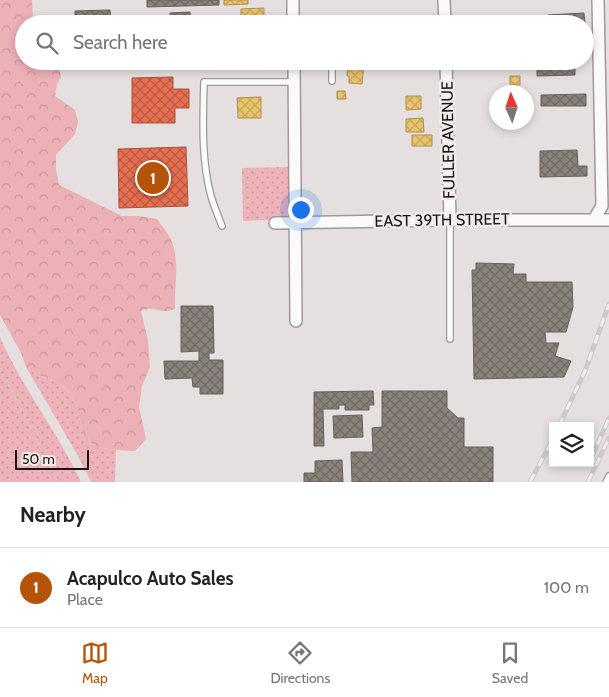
<!DOCTYPE html>
<style>
body{margin:0;font-family:Cabin,sans-serif;background:#f6f6f6;color:#222}
.controls{position:absolute;right:15px;bottom:15px;display:grid;overflow:hidden;border-radius:0px;box-shadow:0 2px 8px #0003}
.controls button{width:45px;height:45px;display:grid;place-items:center;padding:0;border:0;border-bottom:1px solid #e0e0e0;background:#fff;color:#222;font:25px sans-serif}
.compass{position:absolute;left:489px;top:85px;width:45px;height:45px;border-radius:50%;background:#fff;box-shadow:0 2px 8px #0003;rotate:357deg}
.scale{position:absolute;left:15px;bottom:12px;width:74px;box-sizing:border-box;padding-left:5px;border:2px solid #191616;border-top:0;font-size:14px;line-height:18px;white-space:nowrap;color:#191616;-webkit-text-stroke:4px #f4eaeb;paint-order:stroke}
.you{position:absolute;left:300px;top:209px;width:18px;height:18px;margin:-12px;border:4px solid #fff;border-radius:50%;background:#1a73e8;box-shadow:0 0 0 8px #1a73e833}
.badge{display:grid;place-items:center;width:32px;height:32px;border-radius:50%;background:#b45309;color:#fff;font-size:16px;font-weight:700}
.pin{position:absolute;translate:-50% -50%;border:2px solid #fff;box-shadow:0 1px 5px #0006}
.list{margin:0;padding:0;list-style:none}
h2{display:flex;justify-content:space-between;align-items:center;height:65px;margin:0;padding:0 20px;font-size:21px}
h2 small{font-size:16px;font-weight:400;color:#767676}
.list li{display:grid;grid-template-columns:32px 1fr auto;gap:15px;align-items:center;box-sizing:border-box;height:80px;padding:0 20px;border-top:1px solid #e0e0e0}
.list b{display:block;font-size:19px;white-space:nowrap}
.list p{margin:0;font-size:16px;white-space:nowrap;color:#767676}
.list em{font-size:16px;font-style:normal;color:#767676}
.icon{flex:none;width:28px;height:28px;fill:none;stroke:currentColor;stroke-width:2;stroke-linecap:round;stroke-linejoin:round}
.map{position:relative;flex:none;width:609px;height:482px;overflow:hidden}
.search{position:absolute;background:#fff;box-shadow:0 2px 8px #0003;left:15px;right:15px;top:15px;height:55px;display:flex;align-items:center;gap:12px;box-sizing:border-box;padding:0 18px;border-radius:28px;color:#767676;font-size:19px}
.sheet{height:145px;background:#fff}
nav{display:flex;justify-content:space-around;align-items:center;box-sizing:border-box;height:70px;border-top:1px solid #e0e0e0;background:#fff;font-size:14px;color:#767676}
nav a{display:grid;justify-items:center;gap:2px}
nav .on{color:#b45309}
.map>svg:first-child{display:block}
.grass{fill:url(#grass-dots)}
.forest{fill:url(#forest-crowns)}
.homes{fill:url(#homes-cross-hatch);stroke:#ab9051}
.shops{fill:url(#shops-cross-hatch);stroke:#a9543f}
.industry{fill:url(#industry-cross-hatch);stroke:#68615d}
.lines{fill:none;stroke-linecap:round;stroke-linejoin:round}
.service-casing{stroke:#9e9a9a;stroke-width:8}
.minor-casing{stroke:#9e9a9a;stroke-width:14}
.path{stroke:#cccbcb;stroke-width:2;stroke-dasharray:2.5 4;stroke-linecap:butt}
.service{stroke:#fbfafa;stroke-width:5.5}
.minor{stroke:#fbfafa;stroke-width:11}
.rail-casing{stroke:#cbcaca;stroke-width:5}
.rail{stroke:#f4eaeb;stroke-width:3;stroke-dasharray:9;stroke-linecap:butt}
.labels{text-anchor:middle;dominant-baseline:central;stroke-width:5;stroke-linejoin:round;paint-order:stroke}
.street-label{font-size:16px;fill:#191616;stroke:#f4eaeb}
</style>
<div class="map">
<svg width="609" height="482" viewBox="0 0 609 482">
<defs>
<pattern id="grass-dots" width="8" height="8" patternUnits="userSpaceOnUse" patternTransform="scale(1.25)"><rect width="8" height="8" fill="#eeb2ba"/><path d="M2 2h.1M6 6h.1" fill="none" stroke="#cc989f" stroke-width="1.8" stroke-linecap="round"/></pattern>
<pattern id="forest-crowns" width="20" height="18" patternUnits="userSpaceOnUse" patternTransform="scale(1.25)"><rect width="20" height="18" fill="#ecb0b7"/><path d="M2 6a3 3 0 1 1 6 0M12 15a3 3 0 1 1 6 0" fill="none" stroke="#ca979d"/></pattern>
<pattern id="homes-cross-hatch" width="8" height="8" patternUnits="userSpaceOnUse" patternTransform="scale(1.25)"><rect width="8" height="8" fill="#e9c46a"/><path d="M0 0l8 8M0 8l8-8" fill="none" stroke="#c7a85b"/></pattern>
<pattern id="shops-cross-hatch" width="8" height="8" patternUnits="userSpaceOnUse" patternTransform="scale(1.25)"><rect width="8" height="8" fill="#e76f51"/><path d="M0 0l8 8M0 8l8-8" fill="none" stroke="#ba5a42"/></pattern>
<pattern id="industry-cross-hatch" width="8" height="8" patternUnits="userSpaceOnUse" patternTransform="scale(1.25)"><rect width="8" height="8" fill="#8a817c"/><path d="M0 0l8 8M0 8l8-8" fill="none" stroke="#706965"/></pattern>
</defs>
<rect width="100%" height="100%" fill="#e5dfe0"/>
<!-- grass -->
<path class="grass" d="M289,167L291,214L286,219L243,221L242,168Z
M0,337C22,388 58,432 81,482H0Z
M26,367L35,374L53,380L66,388L76,404L83,433L96,447L116,450L115,482H91L78,456Z"/>
<!-- forest -->
<path class="forest" d="M0,0H32L33,24H24V61L58,62L61,77L57,84L55,96L75,110L78,122L75,134L56,155V169L59,185L122,216H139L157,219C162,226 169,234 172,242C180,264 174,286 175,309C158,315 156,305 141,311L148,340L150,367L142,386L139,407L146,439L135,451L116,450L96,447L83,433L76,404L66,388L53,380L35,374L26,367L21,353L0,315Z"/>
<!-- homes -->
<path class="homes" d="M224,0H248V4L224,5Z
M264,8V21L241,22V9Z
M348,61L364,62L362,84L349,83V76H347Z
M471,61H495L496,66H475V62Z
M510,76H520V85H510Z
M337,91H345L346,99H337Z
M406,96H421V109L406,110Z
M261,97V118H238L237,98Z
M423,118L424,132H406V119Z
M412,135H432V146H412Z"/>
<!-- shops -->
<path class="shops" d="M173,77V89H189V108H175V123H132V78Z
M186,147L188,206L119,208L118,149Z"/>
<!-- industry -->
<path class="industry" d="M147,0H219V5L147,7Z
M110,10L111,24H75V11Z
M190,12L191,24H170V13Z
M584,13L585,24H548V15Z
M537,61H575V75L537,76Z
M586,94V106H541V95Z
M577,150L578,166H587V176L540,177V151Z
M476,263L514,264L513,274H526V282H572L573,307L566,332H545L546,343H559L555,356L571,361L564,377L474,379L472,270H476Z
M181,306H213L214,353H209V360H223V394H200V387H193L192,378L165,379L164,361H199V351L181,352Z
M373,391L374,405H369V410H345V405H339V409H323L324,446H314V392Z
M382,391H447V408L458,418H464V447H493V482H352L351,452H373L372,428L382,427Z
M362,415L363,437L334,438L333,416Z
M342,460L343,482H304V473H315V461Z"/>
<g class="lines">
<!-- service casing -->
<g class="service-casing">
<path id="service" d="M332,61V81
M450,220V339
M222,226C218,216 214,206 211,196C201,159 203,119 204,82H294
M606,482L609,476"/>
</g>
<!-- minor casing -->
<g class="minor-casing">
<path id="minor" d="M293,0V24
M444,0L445,24
M294,61L296,321
M446,61L450,220
M594,219L602,206L598,0
M275,223L450,220H609"/>
</g>
<!-- path -->
<path class="path" d="M0,368L58,482"/>
<!-- service -->
<use href="#service" class="service"/>
<!-- minor -->
<use href="#minor" class="minor"/>
<!-- rail casing -->
<g class="rail-casing">
<path id="rail" d="M559,426L585,371L609,304
M590,461L609,418
M530,482L553,439
M588,482L609,438"/>
</g>
<!-- rail -->
<use href="#rail" class="rail"/>
</g>
<g class="labels">
<!-- street labels -->
<g class="street-label">
<text transform="translate(448 140) rotate(-91)">FULLER AVENUE</text>
<text transform="translate(442 220) rotate(-1)">EAST 39TH STREET</text>
</g>
</g>
</svg>
<div class="controls">
<button><svg class="icon" aria-label="layers" viewBox="0 0 24 24"><path d="M12 4l9 5-9 5-9-5zM3 14l9 5 9-5"/></svg></button>
</div>
<svg class="compass" viewBox="-18 -18 36 36"><path d="M0-13l5 13h-10z" fill="#e53935"/><path d="M0 13l5-13h-10z" fill="#767676"/></svg>
<div class="scale">50 m</div>
<div class="you"></div>
<div class="pin badge" style="left:153px;top:178px">1</div>
<div class="search"><svg class="icon" aria-label="search" viewBox="0 0 24 24"><circle cx="10" cy="10" r="6"/><path d="M15 15l6 6"/></svg>Search here</div>
</div>
<section class="sheet">
<h2>Nearby<small></small></h2>
<ul class="list">
<li><span class="badge">1</span><div><b>Acapulco Auto Sales</b><p>Place</p></div><em>100 m</em></li>
</ul>
</section>
<nav>
<a class="on"><svg class="icon" aria-label="map" viewBox="0 0 24 24"><path d="M3 6l6-2 6 2 6-2v14l-6 2-6-2-6 2zM9 4v14M15 6v14"/></svg>Map</a>
<a><svg class="icon" aria-label="directions" viewBox="0 0 24 24"><path d="M12 3l9 9-9 9-9-9zM9 14v-3h6M13 9l2 2-2 2"/></svg>Directions</a>
<a><svg class="icon" aria-label="saved" viewBox="0 0 24 24"><path d="M7 4h10v16l-5-4-5 4z"/></svg>Saved</a>
</nav>
